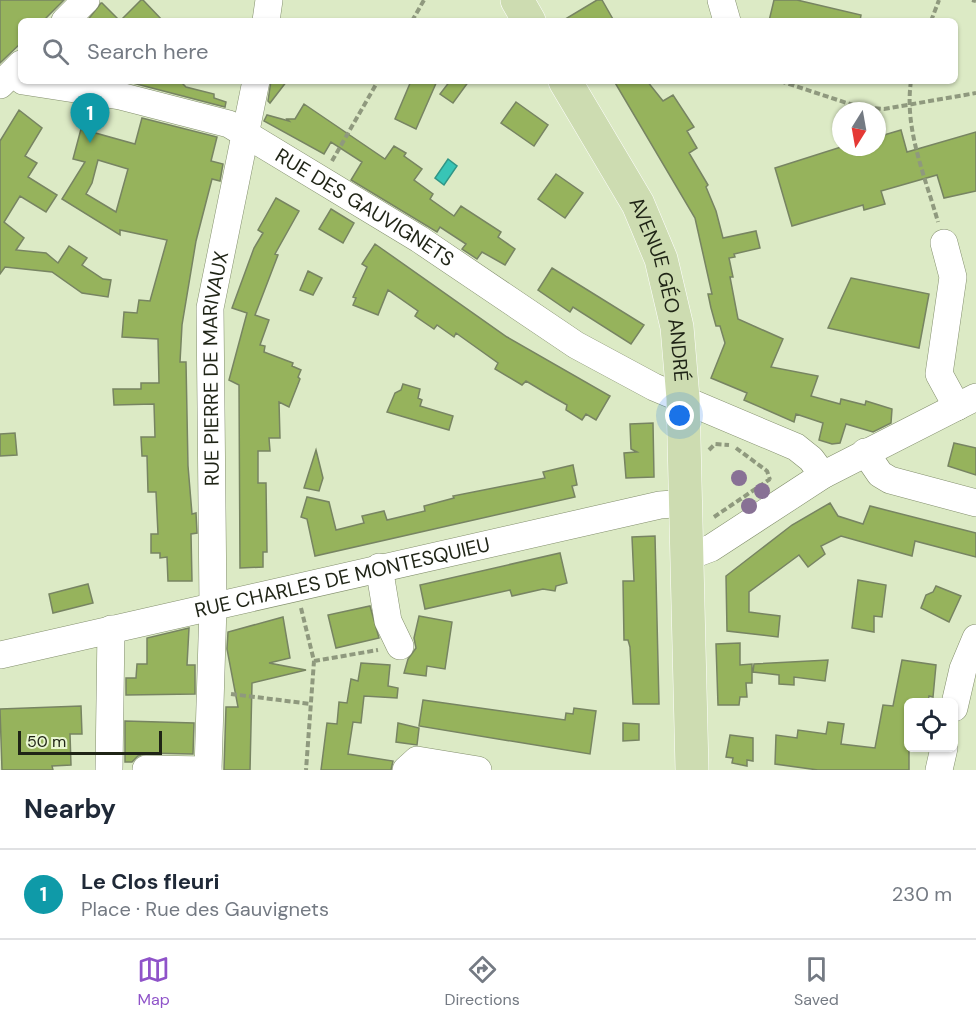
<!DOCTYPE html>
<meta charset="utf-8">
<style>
body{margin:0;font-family:"DM Sans",sans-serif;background:#f6f6f7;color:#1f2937}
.controls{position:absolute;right:18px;bottom:18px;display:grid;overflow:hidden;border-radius:9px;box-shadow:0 2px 4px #0004}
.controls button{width:54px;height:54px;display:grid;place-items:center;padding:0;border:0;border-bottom:2px solid #e0e1e3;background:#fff;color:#1f2937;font:30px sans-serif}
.compass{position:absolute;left:832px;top:102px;width:54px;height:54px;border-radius:50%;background:#fff;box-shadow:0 2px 4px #0004;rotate:191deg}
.scale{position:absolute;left:18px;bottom:15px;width:144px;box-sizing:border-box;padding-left:6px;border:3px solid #1f2416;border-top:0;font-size:16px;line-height:21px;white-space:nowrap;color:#1f2416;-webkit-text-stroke:4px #e9f7d2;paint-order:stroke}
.you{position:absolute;left:680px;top:416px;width:21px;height:21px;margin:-15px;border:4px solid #fff;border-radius:50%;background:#1a73e8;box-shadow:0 0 0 9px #1a73e833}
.badge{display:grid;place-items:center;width:39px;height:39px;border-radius:50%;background:#8f53c9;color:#fff;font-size:20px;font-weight:700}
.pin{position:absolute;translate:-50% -50px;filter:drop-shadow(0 2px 3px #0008)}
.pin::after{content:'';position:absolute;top:32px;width:21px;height:18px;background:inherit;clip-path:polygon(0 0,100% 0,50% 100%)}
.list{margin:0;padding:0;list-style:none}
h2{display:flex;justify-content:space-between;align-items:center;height:78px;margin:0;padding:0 24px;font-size:26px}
h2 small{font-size:20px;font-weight:400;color:#747a83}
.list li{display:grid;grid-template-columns:39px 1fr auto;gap:18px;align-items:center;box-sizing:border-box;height:90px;padding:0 24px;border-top:2px solid #e0e1e3}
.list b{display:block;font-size:22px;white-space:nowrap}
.list p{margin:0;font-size:20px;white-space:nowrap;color:#747a83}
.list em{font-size:20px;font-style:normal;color:#747a83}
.icon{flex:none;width:33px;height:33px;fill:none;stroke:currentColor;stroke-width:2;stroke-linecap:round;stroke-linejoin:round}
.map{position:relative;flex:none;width:976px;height:770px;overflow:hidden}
.search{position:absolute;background:#fff;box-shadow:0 2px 4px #0004;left:18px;right:18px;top:18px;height:66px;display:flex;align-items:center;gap:15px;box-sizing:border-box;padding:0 21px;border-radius:9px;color:#747a83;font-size:22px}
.sheet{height:168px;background:#fff}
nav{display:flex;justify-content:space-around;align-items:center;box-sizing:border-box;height:84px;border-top:2px solid #e0e1e3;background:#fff;font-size:16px;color:#747a83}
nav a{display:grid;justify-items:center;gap:3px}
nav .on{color:#8f53c9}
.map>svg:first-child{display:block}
.water{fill:#38c5b6;stroke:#309586;stroke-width:1.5}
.building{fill:#96b35c;stroke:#778462;stroke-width:1.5;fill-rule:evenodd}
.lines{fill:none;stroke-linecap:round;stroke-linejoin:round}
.minor-casing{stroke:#828e6c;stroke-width:28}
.major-casing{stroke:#fff;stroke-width:34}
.path{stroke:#8f997e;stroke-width:4;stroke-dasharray:6 3;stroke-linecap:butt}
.minor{stroke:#fff;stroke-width:27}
.major{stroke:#cddcb1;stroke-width:33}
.tree{fill:#887195}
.labels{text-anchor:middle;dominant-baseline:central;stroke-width:4.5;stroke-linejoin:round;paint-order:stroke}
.street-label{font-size:20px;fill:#1f2416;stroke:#e9f7d2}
</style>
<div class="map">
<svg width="976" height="770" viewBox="0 0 976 770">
<rect width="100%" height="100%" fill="#dceac5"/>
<!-- water -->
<path class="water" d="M448,159L457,166L444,185L435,178Z"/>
<!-- building -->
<path class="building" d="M0,0H64L43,21H21V43L0,63Z
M143,0L163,21H120L141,0Z
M597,0H602L614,21H562Z
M774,0H797L861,15L860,21H769Z
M101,3H102L120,21H87Z
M125,81H180L186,87L214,94V98L226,102L225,107Z
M271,81H287L270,103L268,101Z
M411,81H437L416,129L395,119Z
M450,81H469L453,103L440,94Z
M614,81H647L663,101L673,95L694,127L687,131L697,148L689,153L708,185L706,187L716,211L723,238L756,231L760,248L734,254L735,257L729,258L733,277H730L738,319L783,339L771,367L818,376L811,396L840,404L841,399L865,405L866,401L892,409L891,423L873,432L846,424L840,443L832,444L819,440L823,423L796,414L794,422L744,400L747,393L711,378L725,343L720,326H716L711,308L708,294H712L695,218Z
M516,102L548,125L534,146L501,123Z
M304,104L385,159L394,146L406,153L404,156L422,169L414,180L433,194L430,199L454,216L461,206L501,232L498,237L515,249L505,265L482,252L477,259L462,249L466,244L440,227L437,232L351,180L362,162L331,142L324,154L264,121L267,115L289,121L287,119H295Z
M19,110L42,128L25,156L37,163L28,177L57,195L46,212L20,196L4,222L24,238L16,250L46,253L58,263L69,246L87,258L82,265L103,279L111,280L108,297L82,293L52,272L5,267L0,274V141Z
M142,118L217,137L211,161L223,164L220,181L212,179L196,241L182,325L180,362H186L188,466L192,514L196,513L197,533L191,534L192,581H168L167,557L160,558V553H151V534H158L156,492H148L147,456H142L141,437H155L154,404L114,405L113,389H141V383H159L158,339L122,337L124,312L137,313L139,300L150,301L167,240L120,230V235L62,199L85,162L73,159L81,129L135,144ZM98,160L128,169L116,212L86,194L92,183Z
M901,130L907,152L976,132V191L944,198L937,175L881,191L885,204L864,210L863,205L792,226L775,168L841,147H877V137Z
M556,174L583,193L565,218L538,199Z
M276,198L299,211L275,254L278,255L255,315L269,320L260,345L265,346L264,352L293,363L292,366L301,370L298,377L300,379L289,407L279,402L280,438H269L270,451H258V483H266L267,552H263V567L240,568L239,385L229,380L247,313L232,308L254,248L263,233L258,230Z
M331,209L354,223L343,243L319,229Z
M375,244L507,337L610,396L596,420L586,414L582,420L566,410L567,405L546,393L526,381L522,385L495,369L498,363L456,333L454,337L437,325L434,329L415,316L418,311L388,290L378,315L353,305L356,298L353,297L367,267L362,264Z
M552,268L644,325L631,344L573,307L570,312L538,290Z
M308,271L322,278L313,295L300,290Z
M851,278L929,294L919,348L828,328Z
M403,384L420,389L418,398L422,400L420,406L453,416L449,430L387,412L395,393L401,390Z
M653,423L654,477L626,478L624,453L637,452L631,449L630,424Z
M15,433L17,455L0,456V434Z
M954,443L976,448V475L948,466Z
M316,450L323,478L319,491L304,488Z
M573,465L577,485L572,486L575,497L315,556L307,519L301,517L307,497L329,502L336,530L364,523L362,516L384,511L387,520L425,511L424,506L454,498L453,496L545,478L543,472Z
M830,503L838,516L863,524L870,506L976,533V557L915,541L912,556L841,536L821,546L825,554L808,567L799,555L749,592V612L780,616L778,637L727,631L726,576L792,525Z
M655,536L659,704H633L630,647L628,640H624L623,581H634L632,537Z
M560,553L567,583L556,586L555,591L543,589L512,596L510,590L425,609L420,585Z
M858,580L886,585L882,617L874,616V632L852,628Z
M88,584L93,603L53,613L49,594Z
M936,586L961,596L949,622L921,608L926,595L933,592Z
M370,606L379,638L336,648L328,615Z
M419,616L452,622L445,669L427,666L426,676L404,673L408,659L416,648L414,638Z
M283,617L290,658L269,663L306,670L252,683L250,770H224L226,707H238L227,649L228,632Z
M189,628L187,665H195V694L126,695V678H136L137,664H147V638Z
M740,643V665L752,664V683H746L747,697H740L739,705H718L716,644Z
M828,660L825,681L794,677V685L779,684V675L753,672L754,664Z
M902,660L936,665L933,697L929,696L928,702H909V770H818L775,764L776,735L797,738L798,730L826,734L828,722L844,724L841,744L875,748L883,705L893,706Z
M361,663L390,665L388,686L398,688L397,698L364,696L361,723L353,722L348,754L393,761L391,770H321L327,723L337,724L339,702L347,703L351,679L358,681Z
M423,700L565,720L566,713L573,714L574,708L596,711L590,754L419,726Z
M81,706L82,734H70L71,765L52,766L53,770H2L0,709Z
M125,721L194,723L193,754L146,753L138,756L132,762H125Z
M398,723L419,728L417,745L396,742Z
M623,723L639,724V740L623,741Z
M730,735L753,738V761L747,760V766L732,763L733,758L726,757Z"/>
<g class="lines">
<!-- minor casing -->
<g class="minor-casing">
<g id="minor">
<path d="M721,0L727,21"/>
<path d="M65,21L86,0"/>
<path d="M266,21L269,0"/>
<path id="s1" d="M23,81L120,96L229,124L419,239L576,345L654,387L796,447L811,459L823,475"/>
<path d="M0,85L21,64"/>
<path d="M944,243L953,277L939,374L957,407"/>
<path d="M865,452L880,474L890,480L976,503"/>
<path d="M687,557L711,548L823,475L976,397"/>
<path d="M379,567L388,621L400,646"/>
<path id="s2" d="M0,655L660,505L686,503"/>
<path d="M954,708L963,669L976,638"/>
<path d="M146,769L208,770"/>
<path d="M109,770L111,629"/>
<path id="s3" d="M208,770L213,606L210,308L256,81"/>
<path d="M406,770L417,760L478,770"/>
<path d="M939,770L944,748"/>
</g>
</g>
<!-- major casing -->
<g class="major-casing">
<g id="major">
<path d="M517,0L529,21"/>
<path id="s4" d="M565,81L638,204L661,259L677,327L683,398L692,770"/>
</g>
</g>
<!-- path -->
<path class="path" d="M972,0L976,1
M412,21L424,0
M931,21L939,0
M780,81L859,107L884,109L976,93
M911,81C904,129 925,176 938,222
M332,161L378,81
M736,448L767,471L770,480
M709,450L715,444L729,445
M714,517L770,479
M301,608L314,661L306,770
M314,661L378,650
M231,694L311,704"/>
<!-- minor -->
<use href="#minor" class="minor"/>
<!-- major -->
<use href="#major" class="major"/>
</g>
<!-- trees -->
<g class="tree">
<circle cx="739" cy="478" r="8"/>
<circle cx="762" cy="491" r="8"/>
<circle cx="749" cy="506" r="8"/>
</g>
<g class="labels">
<!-- street labels -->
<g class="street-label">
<text stroke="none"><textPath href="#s1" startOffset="370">RUE DES GAUVIGNETS</textPath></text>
<text stroke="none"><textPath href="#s4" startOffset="232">AVENUE GÉO ANDRÉ</textPath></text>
<text stroke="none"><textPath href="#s3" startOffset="402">RUE PIERRE DE MARIVAUX</textPath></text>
<text stroke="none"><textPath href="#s2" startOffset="351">RUE CHARLES DE MONTESQUIEU</textPath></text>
</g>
</g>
</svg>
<div class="controls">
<button><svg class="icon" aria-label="locate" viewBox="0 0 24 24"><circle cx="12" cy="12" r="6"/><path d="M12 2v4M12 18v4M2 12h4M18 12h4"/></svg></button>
</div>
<svg class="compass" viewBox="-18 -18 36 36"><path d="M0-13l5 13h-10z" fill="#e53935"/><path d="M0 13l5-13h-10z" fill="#747a83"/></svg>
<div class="scale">50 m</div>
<div class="you"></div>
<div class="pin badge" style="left:90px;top:143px;background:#0f9aa8">1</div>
<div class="search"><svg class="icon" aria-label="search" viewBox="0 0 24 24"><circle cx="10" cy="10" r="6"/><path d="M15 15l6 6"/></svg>Search here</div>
</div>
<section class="sheet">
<h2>Nearby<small></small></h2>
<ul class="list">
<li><span class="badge" style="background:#0f9aa8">1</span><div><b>Le Clos fleuri</b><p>Place · Rue des Gauvignets</p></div><em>230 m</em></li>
</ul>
</section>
<nav>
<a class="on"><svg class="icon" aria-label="map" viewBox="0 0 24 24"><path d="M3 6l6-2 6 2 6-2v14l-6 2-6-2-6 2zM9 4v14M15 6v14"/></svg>Map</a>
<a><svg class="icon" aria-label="directions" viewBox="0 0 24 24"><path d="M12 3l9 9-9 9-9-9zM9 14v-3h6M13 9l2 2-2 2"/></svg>Directions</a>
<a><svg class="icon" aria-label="saved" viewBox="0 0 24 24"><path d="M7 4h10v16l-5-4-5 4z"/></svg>Saved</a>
</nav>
